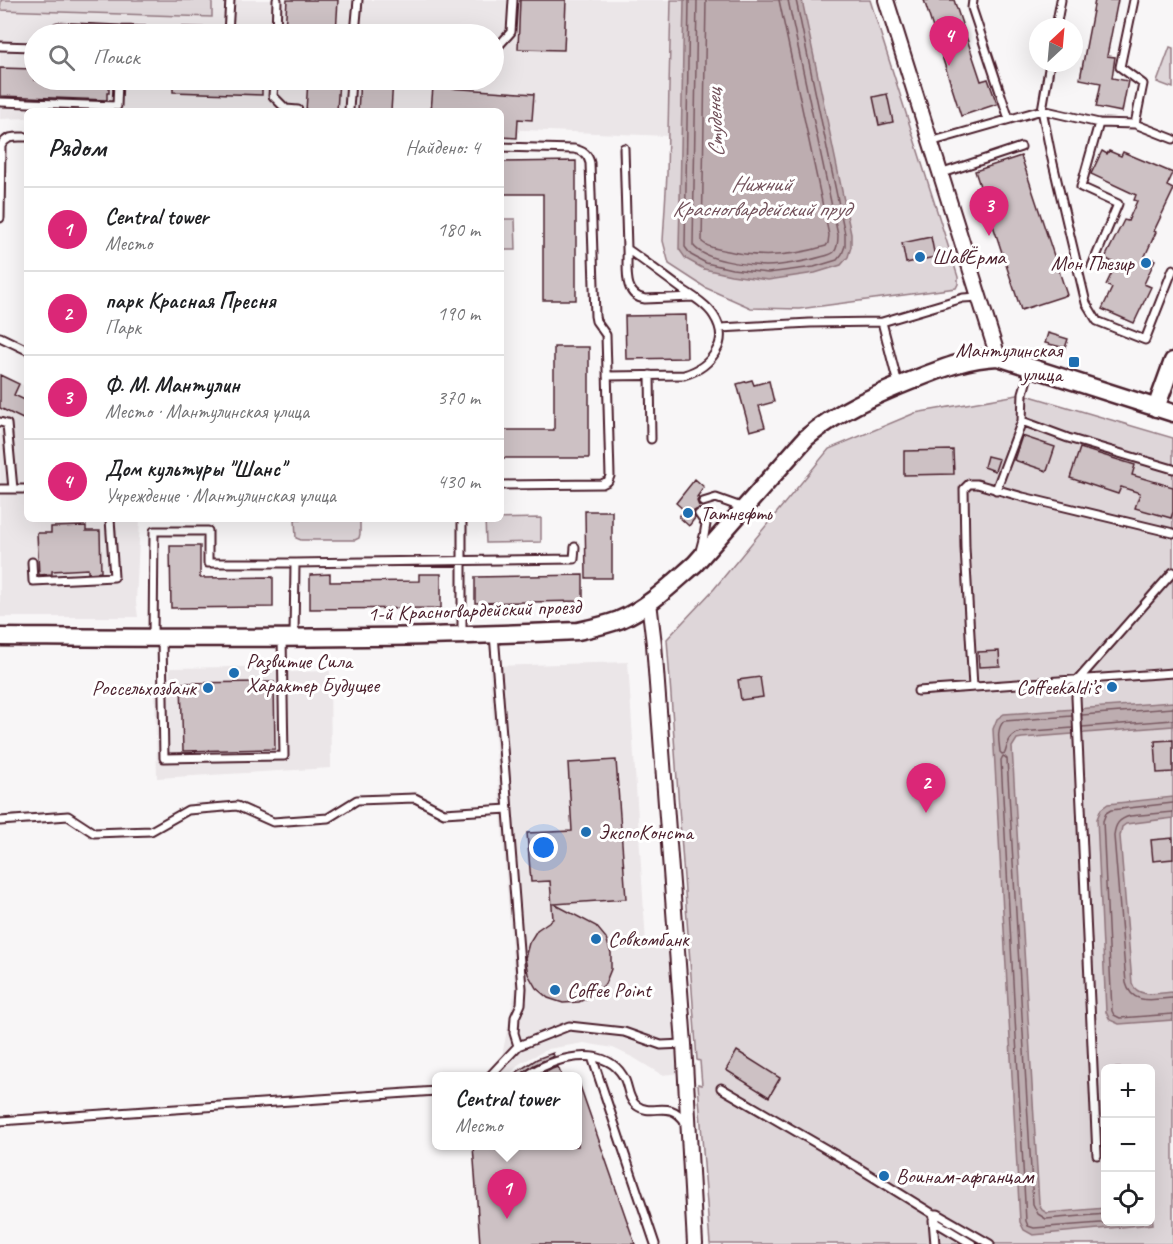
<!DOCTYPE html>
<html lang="ru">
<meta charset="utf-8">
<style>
body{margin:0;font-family:Caveat,sans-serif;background:#f2f2f2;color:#202124}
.controls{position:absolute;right:18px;bottom:18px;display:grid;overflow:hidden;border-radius:9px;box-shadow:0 6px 24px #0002}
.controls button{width:54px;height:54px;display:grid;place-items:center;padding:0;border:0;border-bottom:2px solid #e0e0e0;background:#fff;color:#202124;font:30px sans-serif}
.compass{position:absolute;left:1029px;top:18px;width:54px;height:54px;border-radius:50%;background:#fff;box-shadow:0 6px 24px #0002;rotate:26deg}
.you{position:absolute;left:544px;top:848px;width:21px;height:21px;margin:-15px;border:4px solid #fff;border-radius:50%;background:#1a73e8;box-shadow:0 0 0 9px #1a73e833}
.badge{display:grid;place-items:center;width:39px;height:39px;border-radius:50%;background:#db2777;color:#fff;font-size:20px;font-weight:700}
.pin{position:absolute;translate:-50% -50px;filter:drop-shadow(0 2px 3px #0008)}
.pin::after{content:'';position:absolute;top:32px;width:21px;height:18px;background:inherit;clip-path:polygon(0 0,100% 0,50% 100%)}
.popup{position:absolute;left:432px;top:1072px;width:150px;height:78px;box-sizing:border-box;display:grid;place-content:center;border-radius:9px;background:#fff;filter:drop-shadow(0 2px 4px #0005);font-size:20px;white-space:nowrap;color:#757577}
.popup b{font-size:22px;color:#202124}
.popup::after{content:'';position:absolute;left:50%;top:100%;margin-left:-12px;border:12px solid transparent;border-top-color:#fff}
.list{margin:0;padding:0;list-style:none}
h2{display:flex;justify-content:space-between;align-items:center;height:78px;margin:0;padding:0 24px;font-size:26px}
h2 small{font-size:20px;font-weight:400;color:#757577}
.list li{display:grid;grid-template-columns:39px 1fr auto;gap:18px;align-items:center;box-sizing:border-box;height:84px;padding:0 24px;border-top:2px solid #e0e0e0}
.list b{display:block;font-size:22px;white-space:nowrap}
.list p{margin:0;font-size:20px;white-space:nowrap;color:#757577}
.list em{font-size:20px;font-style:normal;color:#757577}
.icon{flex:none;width:33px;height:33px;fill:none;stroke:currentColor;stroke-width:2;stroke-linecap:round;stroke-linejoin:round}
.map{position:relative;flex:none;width:1173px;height:1244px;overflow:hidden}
.search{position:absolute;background:#fff;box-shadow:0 6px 24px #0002;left:24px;top:24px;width:480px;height:66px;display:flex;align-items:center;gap:15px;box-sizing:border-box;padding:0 21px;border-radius:33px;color:#757577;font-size:22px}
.panel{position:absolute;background:#fff;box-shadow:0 6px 24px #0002;left:24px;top:108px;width:480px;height:414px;border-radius:9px}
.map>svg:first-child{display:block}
.built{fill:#ebe6e8;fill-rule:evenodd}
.green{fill:#ded6d9;stroke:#947a82;stroke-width:1.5;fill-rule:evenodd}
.water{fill:#bdadb0;stroke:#8f747b;stroke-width:1.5}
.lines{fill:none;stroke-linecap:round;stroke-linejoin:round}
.shore{stroke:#785860;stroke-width:1.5}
.building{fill:#cdc1c4;stroke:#4a1f2b;stroke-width:1.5}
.service-casing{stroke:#4a1f2b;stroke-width:11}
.minor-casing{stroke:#4a1f2b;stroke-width:18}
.tertiary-casing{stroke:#4a1f2b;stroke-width:21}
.service{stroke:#fff;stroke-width:7}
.minor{stroke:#fff;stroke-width:14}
.tertiary{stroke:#fff;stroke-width:16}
.poi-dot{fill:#1f6fb2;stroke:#fff;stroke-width:2}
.labels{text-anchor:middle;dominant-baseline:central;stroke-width:6;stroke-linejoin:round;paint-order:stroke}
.poi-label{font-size:21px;fill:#4a1f2b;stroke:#fff;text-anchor:start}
.street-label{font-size:21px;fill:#4a1f2b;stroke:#fff}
.water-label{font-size:22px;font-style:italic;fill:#72515a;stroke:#fff}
</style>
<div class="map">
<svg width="1173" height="1244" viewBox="0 0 1173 1244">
<rect width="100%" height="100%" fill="#f8f6f7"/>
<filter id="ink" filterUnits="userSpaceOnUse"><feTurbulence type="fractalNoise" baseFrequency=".0167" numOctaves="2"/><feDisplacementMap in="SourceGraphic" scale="12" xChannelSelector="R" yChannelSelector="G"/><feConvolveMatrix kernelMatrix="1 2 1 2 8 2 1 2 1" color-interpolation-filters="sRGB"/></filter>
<g filter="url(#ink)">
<!-- built -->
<path class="built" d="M0,0H671L667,136L501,129V111H27V118L0,119ZM34,34H494V80H34Z
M0,374L25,386L27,385V519H140L136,602L138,617H0Z
M628,662L646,943L674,940L681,1073L662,1075L634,1058L613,1048L584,1043L548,1049L519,1064L509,1076H498L515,990L489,666Z
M289,666L290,672L330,671L331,768L157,778L155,694H170V668Z"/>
<!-- green -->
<path class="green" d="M1,0H212V17L0,10Z
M671,0H870L958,277V284L956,288L799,309L751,308L706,288L669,264L663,241L667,174Z
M1170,47L1173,48V88L1157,82Z
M501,219H515L516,250H501Z
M1023,394L1173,438V1244H710L698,1084L702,1085L700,1061L697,1060L667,639L714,589L829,449L915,413ZM1106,1068H1150V1222H1106Z
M541,518V542L486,543L485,519Z
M295,519H360V534L359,538L355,540H301L296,538Z"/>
<!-- water -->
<path class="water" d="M684,0H802L851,234V247L848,257L841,265L815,273L768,280L731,275L704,269L686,259L679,249Z
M1173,702V726L1022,738L1017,739L1012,747L1039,1203L1042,1210L1047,1213L1105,1208L1106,1222H1150L1151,1202L1153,1224L1033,1235L1024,1230L1020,1222L993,729L997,719L1004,714Z
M1173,797V818L1126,824L1122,827L1120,836L1132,983C1137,999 1159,993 1173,992V1020L1119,1024L1110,1020L1106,1012L1097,819L1101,809L1108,804Z"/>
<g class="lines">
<!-- shore -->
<path class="shore" d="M689,0L685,247L691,255L706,263L732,269L768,273L814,267L837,260L842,254L845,246V234L796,0
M697,0L693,245C704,261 747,265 766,266C781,266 807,261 821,257C825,256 831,255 834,252C838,248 838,240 838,235L788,0
M706,0L702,242C709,248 718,249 728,251C762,259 793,256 826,246L828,243L829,235L779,0
M1082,715L1173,708
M1072,716L1004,721C996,729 999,741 1000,752L1002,754L1005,753C1008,743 1009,736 1020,732L1073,728
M1082,727L1173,720
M1173,803L1111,810L1106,813L1103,821L1112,1011L1114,1015L1120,1018L1173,1014
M1173,812L1130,816C1119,819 1115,824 1114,836L1126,983C1132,1006 1154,999 1173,998
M1106,1214L1046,1219L1038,1214L1033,1204L1007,759L1005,757L1003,756L1001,760L1026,1221L1028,1226L1034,1228L1114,1222"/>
</g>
<!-- building -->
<path class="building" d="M287,0H338L336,33L285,30Z
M520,0H566L564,50L518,49Z
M924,0H954L981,81L988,79L997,104L961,116Z
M1095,0H1118L1107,56L1115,57L1112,78L1128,81L1122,112L1096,107L1101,83L1080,79Z
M0,68L34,69V80H109V93H107V100L0,96Z
M173,80H262V95L173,92Z
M308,80H339L337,111H306Z
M360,80H393L391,111H358Z
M433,87L534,94L532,120L518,119L517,138L501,137V111H431Z
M887,94L893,122L879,125L873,97Z
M1102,151L1107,154L1109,151L1121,156L1123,152L1173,173L1167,186L1173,189V191L1154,231L1156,232L1145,256L1155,260L1144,284L1151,287L1134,323L1102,309L1112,288L1106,285L1116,264L1105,258L1124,220L1128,221L1137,201L1134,200L1136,195L1091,174Z
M1021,156L1067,295L1021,310L975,171Z
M576,161V300H543V194H501V162Z
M931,237L935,257L906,263L902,243Z
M686,315L687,358L626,359L625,316Z
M1048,333L1068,339L1065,348L1045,343Z
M554,347H589V458H501V430H554Z
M0,375L19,384L14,395L27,401V421L0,408Z
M752,380L754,385L769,381L774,402L759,406L765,427L750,431L737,384Z
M1022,436L1055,447L1047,471L1014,460Z
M1080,448L1135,465L1132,475L1173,487V512L1171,518L1135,508L1140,493L1121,487L1118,494L1070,478Z
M953,450L954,474L904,475V451Z
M987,456L999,459L995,471L984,467Z
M695,479L704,487L697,497L699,498L697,501L699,506L704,507L702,509H698L694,511V515L695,518L689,526L679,517L684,510L676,503Z
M585,511H612V578H586Z
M86,526V531H100L101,572L88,573V569L52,571V574L39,575L37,533H51V527Z
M170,546H200V578L273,577V607L171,608Z
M330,574V582L419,581V574H441V608L310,609V575Z
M583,575V601L475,603V577Z
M999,651L1000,666L979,667L978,652Z
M760,677L763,697L741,700L738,680Z
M274,682L275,749L183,751L181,683Z
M1173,740V772L1157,773L1155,741Z
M616,760L626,899L554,904L596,926L606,938L611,953V969L605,984L594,995L579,1002L563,1003L548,998L536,988L528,974L525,958L529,943L537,930L553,919L550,881L531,882L527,833L572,831L568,763Z
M1173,838V859L1153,861L1151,840Z
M737,1051L780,1078L769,1097L726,1070Z
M553,1053L554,1056L534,1065L524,1072L521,1077H509L537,1059Z
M558,1067L562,1077H537L552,1069Z
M578,1083H579L635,1244H480L473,1146H578Z"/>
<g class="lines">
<!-- service casing -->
<g class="service-casing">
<path id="service" d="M973,0L972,8L1009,119
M1134,0L1120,67L1143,84L1135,124
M1056,27L1061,0
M57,34V27L121,30
M121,34V30L228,33L230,0
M276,34L277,0
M355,34L358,0
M0,46L34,47
M494,51L511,32L513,0
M1050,63L1042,110L1051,155L1086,303L1097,321L1145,340L1173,269
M274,80L273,96L286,109L298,110
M0,102L117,106L118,80
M349,110L351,80
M930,142L1042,110L1099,123L1135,124L1173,139
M501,147L574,149C583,151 588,154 590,163L595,316L596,321L606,335L610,476L608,481L602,484L501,485
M940,174L1021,147
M0,218L1,146C7,135 16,137 27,137
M627,249C628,267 622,296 645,299L693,297
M1092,266L1118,204L1081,187L1099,123
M720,328L810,323L882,322
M0,337L27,350
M650,375L651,439
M607,376L684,375C698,371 709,364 716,351C723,340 721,327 714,316C707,305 694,297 683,290C664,276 646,262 627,249L624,148
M898,384L882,322L963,298L979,297
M1022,421L1068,438L1173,469
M0,422L7,424L13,489
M0,489H27
M996,490L1022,421L1023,393L1030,369
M703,502L716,498L744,508
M699,514L706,524L704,536L700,551
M32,562L33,581L114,577L110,519
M494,634L522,988L521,1004L515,1017L514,1033L518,1046
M462,635V519
M294,637L295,563
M153,638L154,531H208V563H295L574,559L575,547
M162,638L164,758L284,756L282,637
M973,687L965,548L964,489L969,484H977L1023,497L1173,533
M918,691L1173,673
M0,821L68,816L94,833L151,831L188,810L237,806L273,822L328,818L357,800L415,798L444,813L508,809
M592,1057L655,1244
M490,1076L518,1046L569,1026L624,1032L661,1045L684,1044
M527,1076C551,1058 604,1043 623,1076C629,1085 627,1098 636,1105C653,1118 668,1097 686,1123
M721,1088L857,1167L933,1214H938L990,1244
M0,1121L436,1091
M1097,1155L1076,697L1077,681L1173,572
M933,1214L937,1223L972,1244
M933,1220L935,1244"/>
</g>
<!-- minor casing -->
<g class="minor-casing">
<path id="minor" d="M886,0L998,357
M649,602L654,644L684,1044L695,1244"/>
</g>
<!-- tertiary casing -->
<g class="tertiary-casing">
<path id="tertiary" d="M1156,408L1173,361
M0,637C193,638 386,640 578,631C592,628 606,625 619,620C648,608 672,584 695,564L806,438C838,411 873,396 913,380C941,369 967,358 998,357L1173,413"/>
</g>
<!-- service -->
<use href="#service" class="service"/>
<!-- minor -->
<use href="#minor" class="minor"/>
<!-- tertiary -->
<use href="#tertiary" class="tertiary"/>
</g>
</g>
<!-- markers -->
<g class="poi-dot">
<circle cx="920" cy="257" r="6"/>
<circle cx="1146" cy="263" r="6"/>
<rect x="1068" y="356" width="12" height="12" rx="3"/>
<circle cx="688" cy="513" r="6"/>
<circle cx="234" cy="673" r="6"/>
<circle cx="1112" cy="687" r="6"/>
<circle cx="208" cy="688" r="6"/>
<circle cx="586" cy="832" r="6"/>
<circle cx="596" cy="939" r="6"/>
<circle cx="555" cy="990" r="6"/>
<circle cx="884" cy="1176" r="6"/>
</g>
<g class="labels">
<!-- poi labels -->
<g class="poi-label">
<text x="932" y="257">ШавЁрма</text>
<text x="1134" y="263" text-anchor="end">Мон Плезир</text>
<text x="1062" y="350" text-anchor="end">Мантулинская<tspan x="1062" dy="24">улица</tspan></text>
<text x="700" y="513">Татнефть</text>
<text x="246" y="661">Развитие Сила<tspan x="246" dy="24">Характер Будущее</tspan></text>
<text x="1100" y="687" text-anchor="end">Coffeekaldi’s</text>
<text x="196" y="688" text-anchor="end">Россельхозбанк</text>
<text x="598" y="832">ЭкспоКонста</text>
<text x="608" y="939">Совкомбанк</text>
<text x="567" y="990">Coffee Point</text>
<text x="896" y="1176">Воинам-афганцам</text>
</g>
<!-- street labels -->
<g class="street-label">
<text transform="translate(474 610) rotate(-2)">1-й Красногвардейский проезд</text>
</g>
<!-- water labels -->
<g class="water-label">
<text transform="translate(715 123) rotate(-93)">Студенец</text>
<text x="761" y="184">Нижний<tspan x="761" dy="25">Красногвардейский пруд</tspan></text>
</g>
</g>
</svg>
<div class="controls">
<button>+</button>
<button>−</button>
<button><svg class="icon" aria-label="locate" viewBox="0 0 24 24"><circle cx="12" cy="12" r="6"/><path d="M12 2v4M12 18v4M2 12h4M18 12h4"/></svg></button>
</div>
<svg class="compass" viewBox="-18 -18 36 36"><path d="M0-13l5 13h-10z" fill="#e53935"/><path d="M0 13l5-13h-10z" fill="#757577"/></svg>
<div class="you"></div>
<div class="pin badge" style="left:507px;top:1219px">1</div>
<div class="popup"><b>Central tower</b>Место</div>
<div class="pin badge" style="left:926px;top:813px">2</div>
<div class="pin badge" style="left:989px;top:236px">3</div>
<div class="pin badge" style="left:949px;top:66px">4</div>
<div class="search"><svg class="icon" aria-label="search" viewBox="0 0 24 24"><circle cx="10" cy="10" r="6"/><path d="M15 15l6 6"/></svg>Поиск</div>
<section class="panel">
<h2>Рядом<small>Найдено: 4</small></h2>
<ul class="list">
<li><span class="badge">1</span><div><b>Central tower</b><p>Место</p></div><em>180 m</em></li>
<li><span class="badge">2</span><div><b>парк Красная Пресня</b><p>Парк</p></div><em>190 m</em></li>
<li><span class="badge">3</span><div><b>Ф. М. Мантулин</b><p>Место · Мантулинская улица</p></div><em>370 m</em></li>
<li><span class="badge">4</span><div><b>Дом культуры &quot;Шанс&quot;</b><p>Учреждение · Мантулинская улица</p></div><em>430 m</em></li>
</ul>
</section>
</div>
